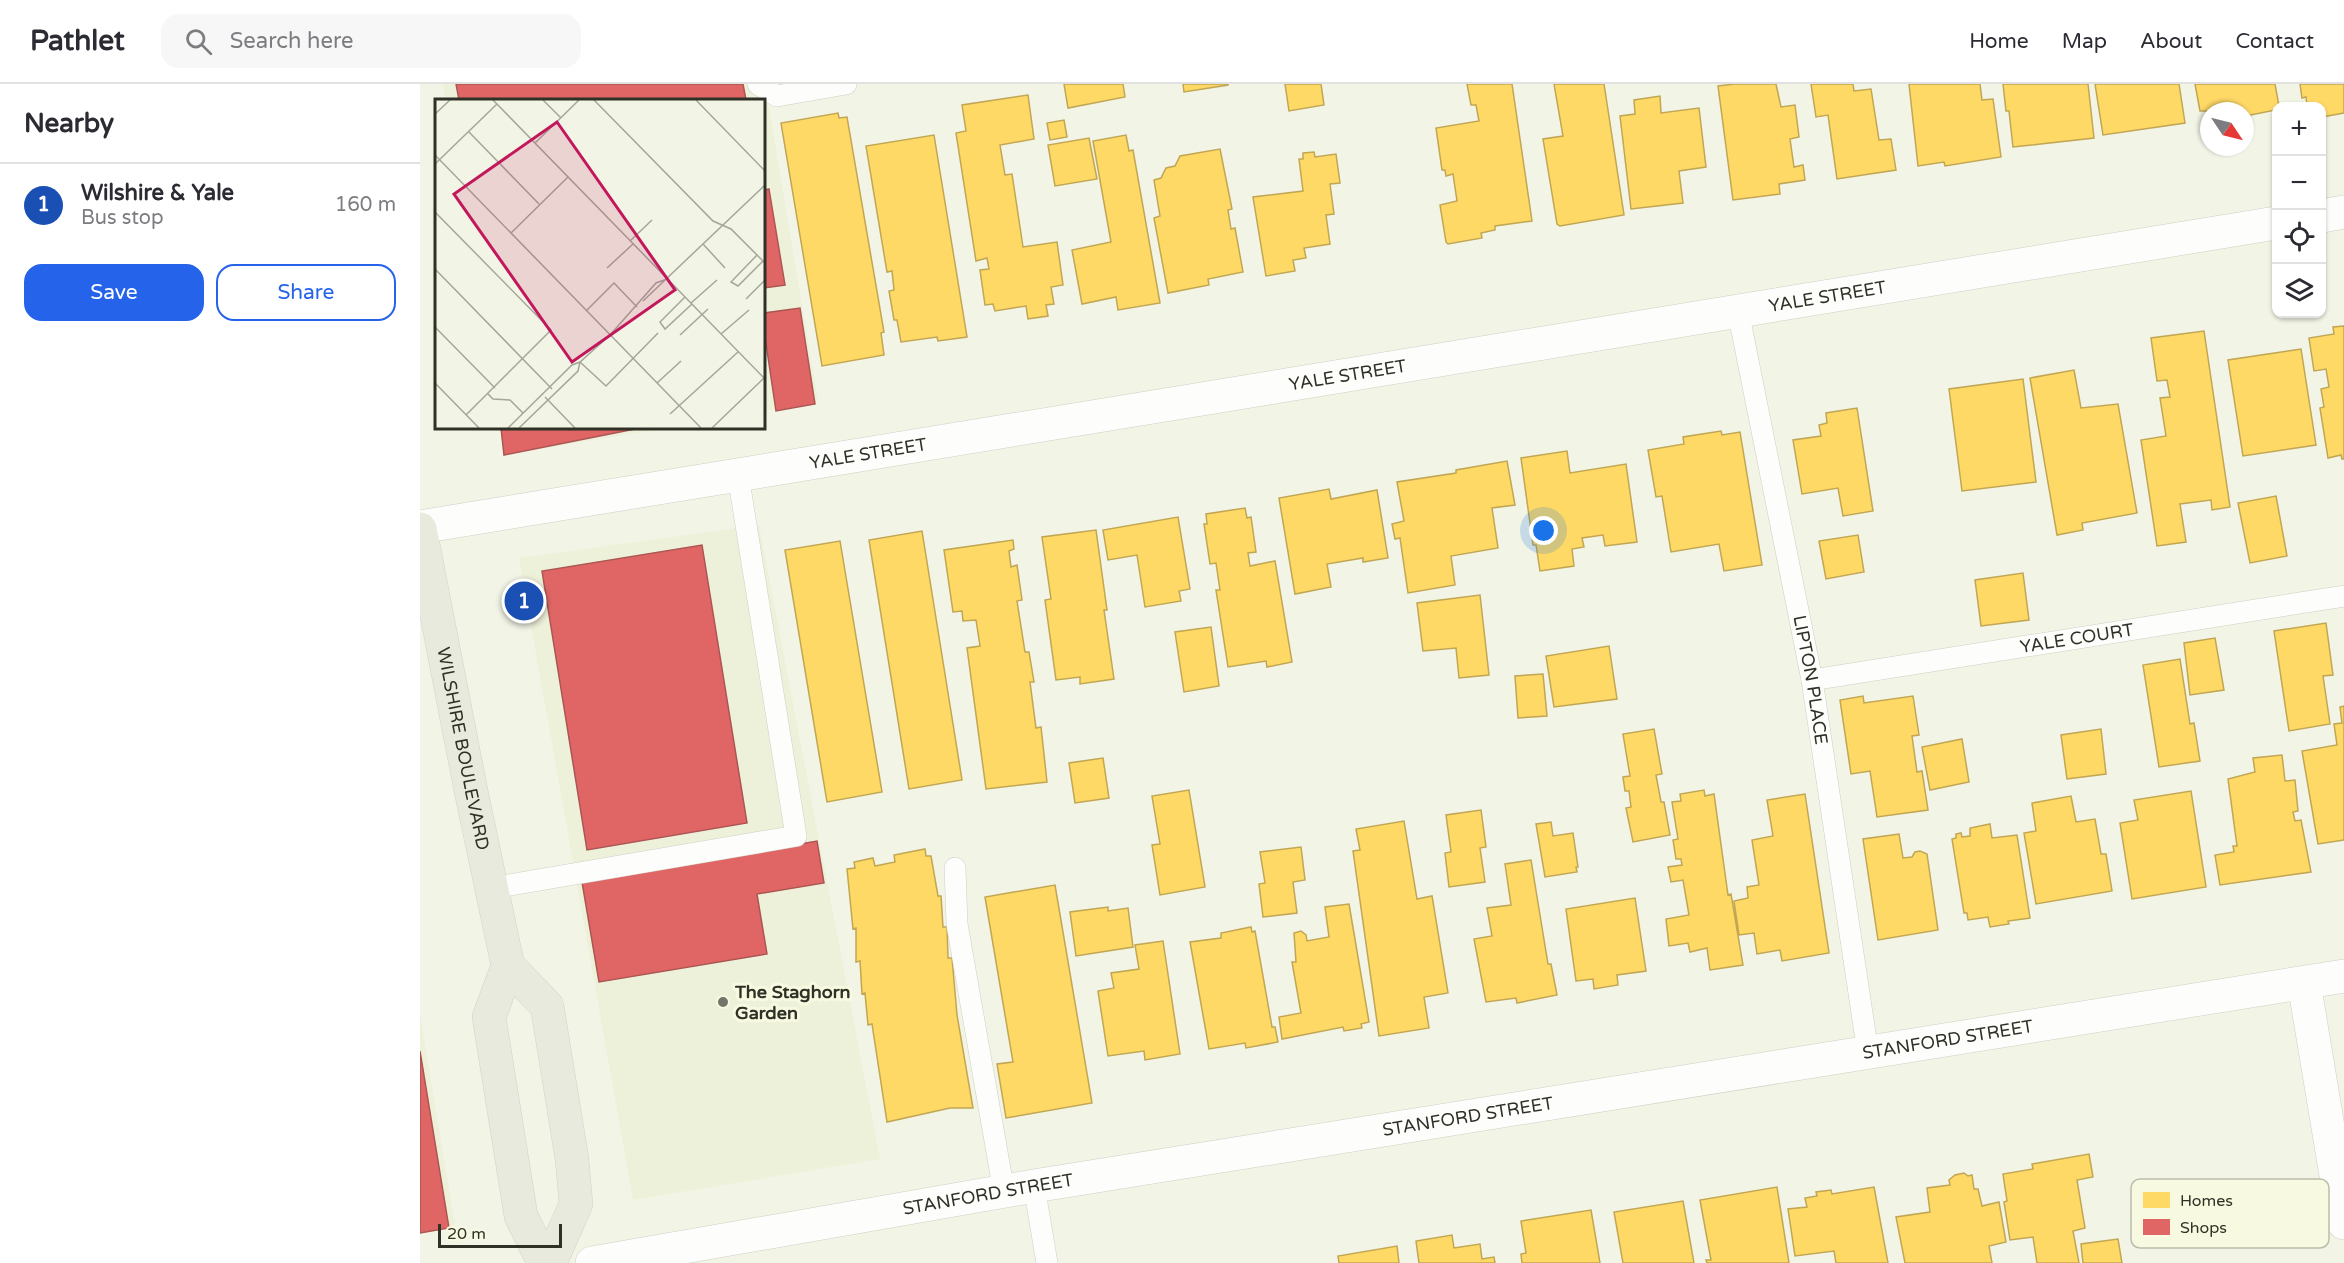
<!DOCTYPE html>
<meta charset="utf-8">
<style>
body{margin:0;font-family:"Varela Round",sans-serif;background:#f7f7f7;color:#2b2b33}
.controls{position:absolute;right:18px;top:18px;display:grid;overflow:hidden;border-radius:12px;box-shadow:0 2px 4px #0004}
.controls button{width:54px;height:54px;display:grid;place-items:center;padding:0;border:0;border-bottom:2px solid #e1e1e2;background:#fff;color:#2b2b33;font:30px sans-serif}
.compass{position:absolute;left:1780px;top:18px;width:54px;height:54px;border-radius:50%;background:#fff;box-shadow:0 2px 4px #0004;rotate:125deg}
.scale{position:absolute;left:18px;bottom:15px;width:124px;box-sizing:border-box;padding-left:6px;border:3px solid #2f3026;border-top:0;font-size:16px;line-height:21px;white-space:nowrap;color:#2f3026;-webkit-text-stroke:4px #f7fae0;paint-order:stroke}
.you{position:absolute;left:1124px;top:447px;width:21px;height:21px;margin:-15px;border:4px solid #fff;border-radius:50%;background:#1a73e8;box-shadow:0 0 0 9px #1a73e833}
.badge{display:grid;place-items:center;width:39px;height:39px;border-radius:50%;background:#2563eb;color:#fff;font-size:20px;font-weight:700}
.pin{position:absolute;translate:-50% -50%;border:3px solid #fff;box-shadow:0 2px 6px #0006}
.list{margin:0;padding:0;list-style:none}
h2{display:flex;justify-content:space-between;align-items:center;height:78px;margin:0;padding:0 24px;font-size:26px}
h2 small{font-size:20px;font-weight:400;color:#7c7c81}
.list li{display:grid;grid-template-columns:39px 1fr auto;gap:18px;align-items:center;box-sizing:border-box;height:84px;padding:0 24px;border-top:2px solid #e1e1e2}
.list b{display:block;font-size:22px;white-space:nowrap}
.list p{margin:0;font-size:20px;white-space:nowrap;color:#7c7c81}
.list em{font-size:20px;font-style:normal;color:#7c7c81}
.actions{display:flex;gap:12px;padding:18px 24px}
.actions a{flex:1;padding:14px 0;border:2px solid #2563eb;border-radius:18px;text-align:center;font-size:21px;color:#2563eb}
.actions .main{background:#2563eb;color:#fff}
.icon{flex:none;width:33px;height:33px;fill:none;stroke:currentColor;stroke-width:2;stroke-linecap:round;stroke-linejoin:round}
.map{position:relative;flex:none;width:1924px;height:1179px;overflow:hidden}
header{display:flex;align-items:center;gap:36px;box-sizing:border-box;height:84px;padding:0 30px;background:#fff;border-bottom:2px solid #e1e1e2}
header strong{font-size:28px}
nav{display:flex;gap:33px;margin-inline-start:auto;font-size:21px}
.search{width:420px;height:54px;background:#f7f7f7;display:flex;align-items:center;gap:15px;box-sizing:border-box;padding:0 21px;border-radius:18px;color:#7c7c81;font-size:22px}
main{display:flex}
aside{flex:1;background:#fff}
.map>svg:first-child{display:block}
.built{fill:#eef1d9}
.homes{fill:#ffd966;stroke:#c1a653;stroke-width:1.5}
.shops{fill:#e06666;stroke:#ab5653;stroke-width:1.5}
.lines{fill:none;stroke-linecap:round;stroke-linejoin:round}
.service-casing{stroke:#ced0c4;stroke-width:22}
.minor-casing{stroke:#ced0c4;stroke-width:34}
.primary-casing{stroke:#d1d2cb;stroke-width:34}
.service{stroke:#fdfdfb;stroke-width:21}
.minor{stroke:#fdfdfb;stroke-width:33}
.primary{stroke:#e9eade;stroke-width:33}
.poi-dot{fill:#737569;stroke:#f7fae0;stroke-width:2}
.labels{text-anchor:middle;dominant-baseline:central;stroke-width:6;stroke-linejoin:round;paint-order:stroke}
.street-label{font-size:18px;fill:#2f3026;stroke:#f7fae0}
.poi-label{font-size:18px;font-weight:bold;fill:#2f3026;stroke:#f7fae0;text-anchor:start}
.inset-road{fill:none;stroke:#a4a699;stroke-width:1.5}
.view{fill:#c2185b;fill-opacity:0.15;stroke:#c2185b;stroke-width:3}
.inset-edge{fill:none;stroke:#2f3026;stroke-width:3}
.key{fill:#f7fae0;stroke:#bbbda8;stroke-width:1.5}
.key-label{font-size:16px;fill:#2f3026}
</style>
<header>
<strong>Pathlet</strong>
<div class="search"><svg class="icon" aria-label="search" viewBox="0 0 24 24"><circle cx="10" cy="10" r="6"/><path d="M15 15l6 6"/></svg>Search here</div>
<nav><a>Home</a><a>Map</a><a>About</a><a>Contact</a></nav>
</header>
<main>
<aside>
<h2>Nearby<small></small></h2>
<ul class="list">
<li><span class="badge" style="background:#1a4fb4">1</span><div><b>Wilshire &amp; Yale</b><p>Bus stop</p></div><em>160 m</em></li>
</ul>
<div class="actions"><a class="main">Save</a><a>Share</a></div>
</aside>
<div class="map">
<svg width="1924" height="1179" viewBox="0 0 1924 1179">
<rect width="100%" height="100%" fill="#f2f4e6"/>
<!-- built -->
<path class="built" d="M23,0H345L398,317L344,327V16H25Z
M80,344H246L84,371Z
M339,441L460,1075L213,1116L99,474Z
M0,931L35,1141L0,1148Z"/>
<!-- homes -->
<path class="homes" d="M644,0H703L705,13L648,24Z
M763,0H808V1L764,8Z
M865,0H901L904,21L869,27Z
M1047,0H1092L1112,137L1075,142V146L1061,149L1062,154L1028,160L1026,158L1020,121L1037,117L1033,90L1026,92L1025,86H1022L1016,44L1059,37L1056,21H1051Z
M1134,0H1184L1204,131L1140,142L1137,140L1123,55L1143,52Z
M1315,0H1356L1361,23L1375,21L1379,53L1370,55L1374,83L1383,81L1385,96L1359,100L1360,110L1313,116L1298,2Z
M1391,0H1433L1434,7L1451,5L1459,56L1471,55L1476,86L1417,95L1408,31L1396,33Z
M1489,0H1560L1562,16L1573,15L1581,73L1525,82L1524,78L1498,82Z
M1583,0H1668L1674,54L1593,63L1589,27H1586Z
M1675,0H1759L1765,39L1683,51Z
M1775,0H1855L1859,22H1856V26L1825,32V27H1780Z
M1880,0H1924V29L1902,33V22H1887L1886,13L1882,14Z
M608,11L614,55L580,61L585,91L592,90L603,163L637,158L643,201L631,203L634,220L626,221L628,232L608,235L606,222L575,227L573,220L565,221L560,186L569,185L567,174L556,177L536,49L546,47L542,21Z
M1240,12L1241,29L1279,24L1286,83L1259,87L1263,119L1211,125L1200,32L1215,30L1214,16Z
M418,29L419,34L427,33L464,248L461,249L464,271L402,282L361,39Z
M644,36L647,53L630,56L627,39Z
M514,51L547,253L518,257L517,253L481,258L477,236H474L469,207L474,206L472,187L467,188L446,62Z
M706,51L709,67L713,66L740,219L698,226L696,213L662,220L652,166L691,158L673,57Z
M669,54L677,95L635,102L628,61Z
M800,65L812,125L808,126L811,145L815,144L823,188L788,195L789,201L748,209L734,134L740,132L734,96L741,94L746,84L755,82L760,72Z
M894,68L895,73L916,70L920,99L910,100L914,130L906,131L910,160L884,164L886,174L873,176L875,187L846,192L833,113L883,107L879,75H883V69Z
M1924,242V375H1922L1921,371L1908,374L1900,324L1904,323L1901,305L1909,303L1906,285L1894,287L1889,254L1914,250L1913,243Z
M1784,247L1810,423L1792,426L1791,416L1760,420L1766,458L1737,462L1721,356L1746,352L1740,314L1750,313L1747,296L1737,297L1731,254Z
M1881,265L1896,361L1823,372L1808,276Z
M1654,286L1661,324L1698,320L1717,429L1662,439L1663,446L1637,451L1610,294Z
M1603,295L1616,398L1542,407L1529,305Z
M1437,324L1453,427L1423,432L1418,404L1382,410L1373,356L1401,352L1399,341L1407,339L1406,329Z
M1301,347L1302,351L1320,348L1342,481L1304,487L1299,460L1251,468L1242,412L1236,413L1228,366L1264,360L1263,353Z
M1147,367L1150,389L1206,380L1217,458L1185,462L1183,451L1162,454L1164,463L1152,465L1154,482L1120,487L1116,461H1113L1101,374Z
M1087,377L1095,421L1072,424L1078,464L1031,472L1035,501L988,509L980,454L975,455L972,440L984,437L977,398L1036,389V386Z
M909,405L911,415L957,406L968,474L943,478V474L907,480L911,503L875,510L859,414Z
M1856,412L1867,472L1830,479L1818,419Z
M825,424L827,434L831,433L836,468L828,469L830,482L855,477L872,578L847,583L846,577L808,583L796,506H800L796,479L790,480L784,440H787L786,430Z
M758,433L770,505L759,507L761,517L725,523L717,471L688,476L683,446Z
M676,446L687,526H684L694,595L660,600V593L636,596L625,516L631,515L622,453Z
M502,447L542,696L489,705L449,456Z
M1438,451L1444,488L1406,495L1399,457Z
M593,456L594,465L589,467L591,483L597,481L602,516L597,517L605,568H609L614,598H610L616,644L621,643L627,698L566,705L547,564L560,562L556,536L543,537L542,527L533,528L524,466Z
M420,457L462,708L407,718L365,466Z
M1603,489L1609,536L1561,542L1555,496Z
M1060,511L1069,591L1039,594L1036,564L1003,567L997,519Z
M1906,539L1913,591L1903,592L1910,640L1869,647L1854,547Z
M791,543L799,602L764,608L755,548Z
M1795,554L1804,606L1770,611L1764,559Z
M1189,562L1197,615L1134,623L1126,572Z
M1760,575L1770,640L1774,639L1780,677L1739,683L1723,581Z
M1123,590L1127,632L1098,634L1095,592Z
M1443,612L1444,619L1493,612L1499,651L1492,652L1497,688L1502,687L1508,726L1457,733L1450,687L1431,690L1420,616Z
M1924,622V756L1898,760L1882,667L1917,661L1914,640L1922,639L1920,623Z
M1234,645L1242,690L1236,691L1241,718H1244L1250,751L1213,758L1206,724L1211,723L1209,707H1205L1203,693L1210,692L1203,650Z
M1681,645L1686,690L1647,695L1641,651Z
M1542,655L1549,698L1510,706L1502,663Z
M1862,671L1865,697L1875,696L1878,727L1873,728L1875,737L1881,736L1891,788L1800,801L1795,771L1814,768L1813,762H1817L1808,695L1835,688L1833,674Z
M683,674L689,714L655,719L649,679Z
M769,706L785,803L740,811L732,761L740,760L732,712Z
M1284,706L1285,712L1294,710L1308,811L1311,810L1323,881L1290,886L1287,864L1270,868L1268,859L1249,862L1246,835L1269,831L1263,796L1251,798L1248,783L1262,781L1261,775H1256L1253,756L1258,755L1252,718L1261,717L1260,710Z
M1771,707L1786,803L1712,815L1700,739L1718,736L1714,716Z
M1385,710L1409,869L1362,877L1360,866L1337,870L1334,849L1319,851L1314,817L1328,814L1327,803L1339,801L1332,756L1353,752L1347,716Z
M1651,712L1656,738L1675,735L1681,770H1686L1692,807L1616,820L1604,749L1616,747L1612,719Z
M1061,726L1066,763L1060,764L1065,798L1029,803L1025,769L1031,768L1026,731Z
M984,737L997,815L1012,812L1028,909L1004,913L1009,944L959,952L933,767L940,766L936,745Z
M1131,738L1133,752L1153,749L1158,783H1156L1157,788L1125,793L1116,740Z
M1570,740L1572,754L1597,751L1610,834L1588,837L1589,840L1570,843L1568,833L1548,836L1547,829H1544L1532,755L1536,754V750L1541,749L1542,753L1550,752V744Z
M1479,750L1483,774L1492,773L1495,768L1500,767L1507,770L1518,846L1458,856L1443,755Z
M881,763L885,796L873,798L877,829L843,833L839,800L845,799L840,768Z
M505,765L506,772H511L518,812H521L523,843H527L528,874H532L537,931L553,1024H530L467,1038L452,940L448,941L445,909L442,910L440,877L436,878V844L433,845L427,785L435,784L434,778L453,774L455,782L475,778L474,771Z
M1111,776L1128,880H1131L1137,911L1097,919L1096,914L1066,918L1054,855L1072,852L1067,824L1091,821L1085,780Z
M635,801L672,1019L586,1034L577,980L593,978L565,813Z
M1215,814L1226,887L1197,891L1198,901L1174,905L1173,895L1156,897L1146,825Z
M929,820L949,938L941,940L942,944L924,947L923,943L862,955L859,933L881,929L872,878H876L874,849L881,847L886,851L887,857L909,853L905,823Z
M688,823V827L708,824L713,863L656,872L650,828Z
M831,843L832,848L835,847L852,943H855L858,958L826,964L825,959L789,965L770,858L801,854V849Z
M743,857L760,970L725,976L724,967L688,972L678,907L694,904L691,889L719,885L715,861Z
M1669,1070L1673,1093L1657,1096L1665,1144L1653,1147L1659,1179H1617L1613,1153L1590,1156L1584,1118L1587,1117L1583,1090L1613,1085L1612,1080Z
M1544,1089L1548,1092L1552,1091L1554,1105H1558L1562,1122L1579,1118L1586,1158L1569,1162L1572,1179H1485L1476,1133L1510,1128L1507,1104L1530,1101L1529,1096L1535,1091Z
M1357,1103L1369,1179H1287L1286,1176H1291L1280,1116Z
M1454,1103L1468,1179H1416L1414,1167L1375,1172L1368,1125L1387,1123L1385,1114L1397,1112L1396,1108L1411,1106L1412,1110Z
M1263,1117L1274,1179H1203L1194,1128Z
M1171,1126L1180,1179H1102L1101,1170L1106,1169L1101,1137Z
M1032,1151L1034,1164L1060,1160L1062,1175L1074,1173L1075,1179H999L996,1157Z
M1698,1155L1702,1179H1663L1661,1160Z
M977,1162L979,1179H919L918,1172Z"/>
<!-- shops -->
<path class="shops" d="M36,0H323L326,16H39Z
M349,105L365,201L344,204V106Z
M380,224L395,320L356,327L344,246V229Z
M81,344H149V346L162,344L215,345L84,371Z
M282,461L327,739L167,766L122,487Z
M397,757L404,799L337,810L347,870L179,898L162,798Z
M0,967L29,1144L0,1149Z"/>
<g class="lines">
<!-- service casing -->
<g class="service-casing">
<g id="service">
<path d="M338,0L357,12L426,0"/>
<path id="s1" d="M1318,227L1392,596L1448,969"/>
<path id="s2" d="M1392,596L1924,512"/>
<path d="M535,784L537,840L584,1108"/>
<path d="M72,804L376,752L318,391"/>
<path d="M614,1102L627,1179"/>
</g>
</g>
<!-- minor casing -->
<g class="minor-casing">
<g id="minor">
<path d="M1902,132L1924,128"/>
<path id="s3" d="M0,443L1856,139"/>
<path d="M1884,899L1924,1139"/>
<path id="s4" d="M172,1179L614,1102L1924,892"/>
</g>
</g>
<!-- primary casing -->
<g class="primary-casing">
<g id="primary">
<path id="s5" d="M0,445L51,707L88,882L127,922L152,1075L156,1120L130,1179"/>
<path d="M88,882L69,933L101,1132L124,1179"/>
</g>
</g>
<!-- service -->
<use href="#service" class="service"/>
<!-- minor -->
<use href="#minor" class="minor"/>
<!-- primary -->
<use href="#primary" class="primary"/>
</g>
<!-- markers -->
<circle class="poi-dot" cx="303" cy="918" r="6"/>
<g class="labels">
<!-- street labels -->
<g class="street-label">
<text stroke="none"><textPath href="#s3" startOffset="1426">YALE STREET</textPath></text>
<text stroke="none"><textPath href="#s3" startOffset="940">YALE STREET</textPath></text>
<text stroke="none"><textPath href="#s3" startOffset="454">YALE STREET</textPath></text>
<text stroke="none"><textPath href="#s2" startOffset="268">YALE COURT</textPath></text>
<text stroke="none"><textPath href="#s1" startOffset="376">LIPTON PLACE</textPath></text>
<text stroke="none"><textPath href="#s5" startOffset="224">WILSHIRE BOULEVARD</textPath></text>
<text stroke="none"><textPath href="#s4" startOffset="1374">STANFORD STREET</textPath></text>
<text stroke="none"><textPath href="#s4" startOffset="888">STANFORD STREET</textPath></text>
<text stroke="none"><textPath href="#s4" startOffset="402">STANFORD STREET</textPath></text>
</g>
<!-- poi labels -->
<g class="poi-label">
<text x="315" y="908">The Staghorn<tspan x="315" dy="21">Garden</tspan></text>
</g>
</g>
<!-- overview -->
<g transform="translate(15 15)">
<rect width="330" height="330" fill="#f2f4e6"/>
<path class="inset-road" d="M58,1L330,280M108,1L126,19M159,1L278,122L296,130L330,164M261,1L330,72M0,15L15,1M34,33L104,105M100,44L144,1M0,56L266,329M0,65L62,5M0,113L116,231L31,316M76,134L133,78M195,142L217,121M268,145L290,169M322,156L296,183L303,187L328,162M172,169L198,145M0,170L117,290M250,198L225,223L230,230L257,205M311,200L330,181M208,202L330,86M256,204L282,181M151,212L179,184L202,208M0,228L60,289M286,235L314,211M245,236L273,210M145,263L171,287L223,234M0,284L44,329M222,284L246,262M53,295L58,300L75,301L88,314M110,298L140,329M235,315L303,253M73,329L137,266L145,263L175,236L221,184L232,180M84,329L143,272L145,263M277,329L330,278"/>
<path class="view" d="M122,23L240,191L137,263L19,95Z"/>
<rect width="330" height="330" class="inset-edge"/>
</g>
<!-- legend -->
<rect x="1711" y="1095" width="198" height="69" rx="9" class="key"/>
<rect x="1723" y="1108" width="27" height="16" fill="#ffd966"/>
<rect x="1723" y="1135" width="27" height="16" fill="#e06666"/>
<g class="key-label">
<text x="1760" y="1122">Homes</text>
<text x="1760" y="1149">Shops</text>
</g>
</svg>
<div class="controls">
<button>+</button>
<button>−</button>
<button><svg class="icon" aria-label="locate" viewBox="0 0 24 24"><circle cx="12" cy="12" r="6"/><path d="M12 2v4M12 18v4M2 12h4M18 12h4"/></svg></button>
<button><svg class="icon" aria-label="layers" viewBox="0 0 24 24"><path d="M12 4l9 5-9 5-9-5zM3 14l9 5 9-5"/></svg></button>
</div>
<svg class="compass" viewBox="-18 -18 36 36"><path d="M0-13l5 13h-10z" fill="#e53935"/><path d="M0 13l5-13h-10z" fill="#7c7c81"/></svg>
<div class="scale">20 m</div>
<div class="you"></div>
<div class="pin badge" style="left:104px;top:517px;background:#1a4fb4">1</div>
</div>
</main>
